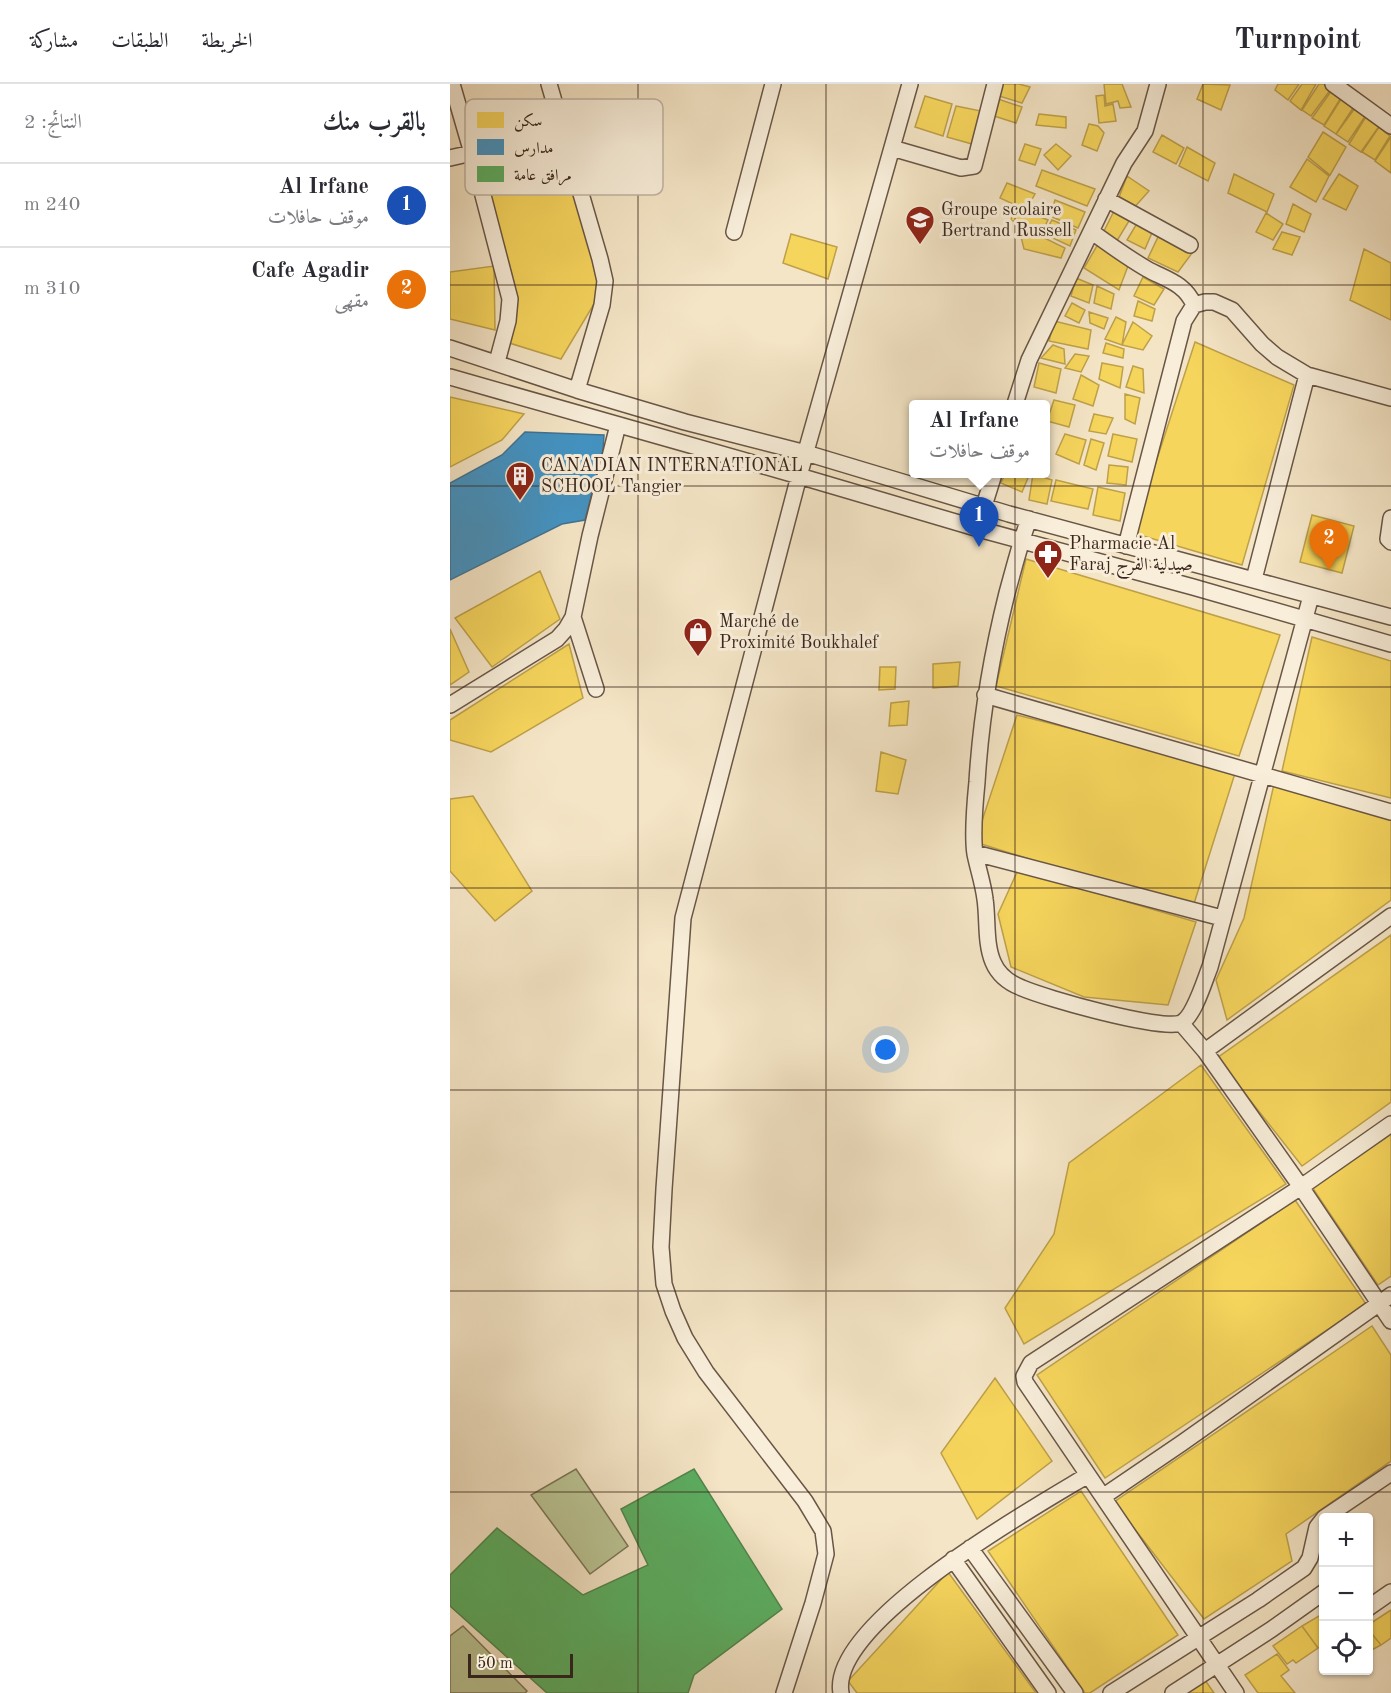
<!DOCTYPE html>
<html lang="ar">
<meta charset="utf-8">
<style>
body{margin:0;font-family:"Old Standard TT",Amiri,serif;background:#f2f2f3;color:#2b2b33;direction:rtl}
.controls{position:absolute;right:18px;bottom:18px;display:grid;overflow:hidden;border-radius:6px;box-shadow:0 2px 4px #0004}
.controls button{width:54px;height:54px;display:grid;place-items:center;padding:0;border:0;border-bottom:2px solid #e1e1e2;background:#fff;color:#2b2b33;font:30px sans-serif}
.scale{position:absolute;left:18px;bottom:15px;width:105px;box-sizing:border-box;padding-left:6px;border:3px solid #3b261c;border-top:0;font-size:16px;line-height:21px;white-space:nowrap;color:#3b261c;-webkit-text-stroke:4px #f8eeda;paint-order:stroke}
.you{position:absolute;left:436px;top:966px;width:21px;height:21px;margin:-15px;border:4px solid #fff;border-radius:50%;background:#1a73e8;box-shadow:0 0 0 9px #1a73e833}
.badge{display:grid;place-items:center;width:39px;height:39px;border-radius:50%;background:#8f2418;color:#fff;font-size:20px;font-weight:700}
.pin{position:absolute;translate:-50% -50px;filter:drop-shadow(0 2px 3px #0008)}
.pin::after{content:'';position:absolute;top:32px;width:21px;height:18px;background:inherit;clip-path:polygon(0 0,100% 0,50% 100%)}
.popup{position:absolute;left:459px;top:316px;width:141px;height:78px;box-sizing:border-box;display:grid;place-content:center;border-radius:6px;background:#fff;filter:drop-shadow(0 2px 4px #0005);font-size:20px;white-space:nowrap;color:#7c7c81}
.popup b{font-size:22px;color:#2b2b33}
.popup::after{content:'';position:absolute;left:50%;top:100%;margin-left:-12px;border:12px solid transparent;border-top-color:#fff}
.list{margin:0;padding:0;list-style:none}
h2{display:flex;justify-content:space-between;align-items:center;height:78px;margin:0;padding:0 24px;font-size:26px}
h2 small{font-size:20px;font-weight:400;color:#7c7c81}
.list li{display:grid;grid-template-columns:39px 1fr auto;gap:18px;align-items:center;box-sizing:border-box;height:84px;padding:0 24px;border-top:2px solid #e1e1e2}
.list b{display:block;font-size:22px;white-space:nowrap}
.list p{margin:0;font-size:20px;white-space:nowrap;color:#7c7c81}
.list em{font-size:20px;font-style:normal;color:#7c7c81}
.icon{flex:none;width:33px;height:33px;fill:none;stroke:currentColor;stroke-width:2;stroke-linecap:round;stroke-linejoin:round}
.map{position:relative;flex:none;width:941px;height:1609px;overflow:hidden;direction:ltr}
header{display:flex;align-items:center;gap:36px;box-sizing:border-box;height:84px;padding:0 30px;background:#fff;border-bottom:2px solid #e1e1e2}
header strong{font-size:28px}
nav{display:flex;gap:33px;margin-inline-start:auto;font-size:21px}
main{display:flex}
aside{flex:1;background:#fff}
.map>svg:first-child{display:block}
.green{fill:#bbc595;stroke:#7b7658;stroke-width:1.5}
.homes{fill:#f6d55c;stroke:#bea049;stroke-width:1.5}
.schools{fill:#4393c3;stroke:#417291;stroke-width:1.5}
.public{fill:#5aae61;stroke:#51854c;stroke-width:1.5}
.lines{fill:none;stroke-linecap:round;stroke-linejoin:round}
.minor-casing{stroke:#695646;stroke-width:18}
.minor{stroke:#f8eeda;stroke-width:15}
.grid{fill:none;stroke:#3b261c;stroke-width:1.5;stroke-opacity:0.55}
.labels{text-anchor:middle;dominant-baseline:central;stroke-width:6;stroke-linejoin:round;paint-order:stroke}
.poi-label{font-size:18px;fill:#3b261c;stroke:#f8eeda;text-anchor:start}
.key{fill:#f8eeda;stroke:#bfb2a1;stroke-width:1.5}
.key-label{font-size:16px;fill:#3b261c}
</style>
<header>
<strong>Turnpoint</strong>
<nav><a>الخريطة</a><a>الطبقات</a><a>مشاركة</a></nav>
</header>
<main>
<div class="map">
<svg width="941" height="1609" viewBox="0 0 941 1609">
<rect width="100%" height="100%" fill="#f4e5c6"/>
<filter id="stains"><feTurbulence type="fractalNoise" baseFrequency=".00333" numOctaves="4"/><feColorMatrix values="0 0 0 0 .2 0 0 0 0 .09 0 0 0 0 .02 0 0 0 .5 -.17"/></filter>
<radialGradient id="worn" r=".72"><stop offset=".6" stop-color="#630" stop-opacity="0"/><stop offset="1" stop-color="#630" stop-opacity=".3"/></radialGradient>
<!-- green -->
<path class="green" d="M126,1385L178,1462L140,1490L81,1411Z
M13,1542L77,1607L75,1609H0V1552Z"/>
<!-- homes -->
<path class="homes" d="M552,0H569L580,3L572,19L549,12Z
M654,0H672L681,23L670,24L668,17L656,20Z
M753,0L780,1L771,26L747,15Z
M828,0H849L838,16L825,6Z
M852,0H866L851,26L840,17Z
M869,0H874L881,5L861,32L852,26Z
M882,6L892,12L874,41L862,34Z
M654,11L655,22L663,20L666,37L649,39L646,12Z
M475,12L502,20L493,52L465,43Z
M893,12L905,21L886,50L874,42Z
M93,15L153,205L111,275L56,258L50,155L24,51L30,34Z
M548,15L572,23L566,39L541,31Z
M506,22L531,27L522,60L497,53Z
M905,24L916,31L898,58L886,50Z
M589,30L616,33V44L586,41Z
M917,31L930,41L911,68L899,60Z
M639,40L648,42L654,49L647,67L632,61Z
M929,43L940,52L925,76L912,68Z
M873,48L896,63L880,91L858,73Z
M712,51L734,64L726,80L703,68Z
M941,53V89L925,77Z
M575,60L591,65L585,81L569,76Z
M606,60L621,72L608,86L594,71Z
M737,63L765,79L758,97L729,82Z
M857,75L879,92L866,118L840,103Z
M592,86L645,105L637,122L586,102Z
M784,90L824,110L817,128L778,109Z
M889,90L908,102L896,126L873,115Z
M677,92L699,107L681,127L668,116Z
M557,99L585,110L576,126L550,114Z
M605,116L635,128L628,144L600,132Z
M843,120L861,130L854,148L836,140Z
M565,123L598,136L592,148L561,136Z
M664,127L679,137L665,160L653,149Z
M816,129L833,140L823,156L806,148Z
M602,136L626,146L620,162L594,150Z
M689,136L704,144L695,165L677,156Z
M568,141L615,164L611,174L574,165Z
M832,148L850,153L842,171L823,165Z
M341,150L387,163L378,195L333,179Z
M708,153L745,165L728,188L698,174Z
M648,160L678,182L669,206L634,184Z
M914,165L941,179V236L900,216Z
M44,182L45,246L0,235V188Z
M693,193L714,205L704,221L684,212Z
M626,194L643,201L639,219L621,212Z
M647,202L664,210L661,225L644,219Z
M688,217L705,225L702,237L684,232Z
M622,219L635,226L629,239L615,232Z
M639,228L658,234L654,245L640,239Z
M666,233L676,238L672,261L655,255Z
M604,237L641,246L638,265L599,257Z
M683,238L702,252L693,266L672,261Z
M745,258L844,301L792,481L683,449Z
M656,259L674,265L673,274L653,269Z
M603,261L614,265L615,280L591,274Z
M625,270L639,272L631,288L615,284Z
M589,279L611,285L606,309L584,303Z
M652,279L673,283L670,304L649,295Z
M683,282L693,285L694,309L676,303Z
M631,291L649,301L643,322L623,315Z
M675,310L690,314L685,340L675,335Z
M0,313L74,330L52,356L0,383Z
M604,316L625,321L619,343L597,337Z
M644,330L663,334L656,350L639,347Z
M615,350L636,356L629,380L606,370Z
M663,350L687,355L682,378L658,372Z
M641,355L654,359L646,386L634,381Z
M659,381L678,383L676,401L657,399Z
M555,390H567L578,394L572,408L551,399Z
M583,390L602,396L597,420L579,416Z
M606,396L643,405L638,425L601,417Z
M648,403L675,409L670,437L643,431Z
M862,431L904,442L892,489L850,478Z
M576,475L830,551L789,672L546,602Z
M90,487L110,535L42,583L5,534Z
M0,545L19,588L0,601Z
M862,553L941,577V714L832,687Z
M119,560L133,614L41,668L0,656V636Z
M510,578L508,602L483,604V580Z
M430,583H446L445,605L429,606Z
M459,617L457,641L439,642L441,619Z
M567,631L786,686L742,826L525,758Z
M431,668L456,676L448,710L426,707Z
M824,700L941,736V816L777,936L766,896L794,834Z
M23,712L82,807L45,837L0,787V715Z
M568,786L746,838L718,921L634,913L561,883L548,830Z
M941,851V1018L852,1082L767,974Z
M751,981L836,1100L574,1260L555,1224L604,1150L619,1079Z
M941,1050V1192L928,1201L862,1103Z
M845,1116L916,1220L655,1394L587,1291Z
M922,1242L941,1271V1377L836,1450L842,1477L754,1535L664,1418Z
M545,1294L602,1377L527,1435L491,1369Z
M631,1407L728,1551L640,1609H635L538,1467Z
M498,1488L586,1609H407L398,1597Z
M941,1526V1554L931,1561L918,1545V1541Z
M874,1529V1560L868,1564L852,1542Z
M852,1542L868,1564L846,1579L843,1576L837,1580L823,1562Z
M918,1545L931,1561L918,1568Z
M827,1570L839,1586L831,1592L845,1609H808L795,1591Z
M755,1596L764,1609H735Z"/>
<!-- schools -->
<path class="schools" d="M75,348L154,351L153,366L135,436L112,440L0,496V399L52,371Z"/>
<!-- public -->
<path class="public" d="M244,1385L332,1525L244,1591L238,1609H97L0,1522V1491L47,1444L133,1511L198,1481L171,1425Z"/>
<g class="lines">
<!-- minor casing -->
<g class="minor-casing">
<path id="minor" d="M2,0L22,69L60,215L58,237L47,278
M99,0L150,175L155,197L152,221L127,306
M883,0L941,42
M442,64L511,84L524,82L545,0
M0,74L22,69
M656,115L740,161
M284,148L323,0
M642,148C660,161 678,174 697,185C715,195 735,199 744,221
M0,264L127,306L235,338L356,369L559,430L941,533
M0,293L349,392L536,447L743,503L941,560
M565,320L579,276L674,79L695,47L708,0
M534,422L544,390
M941,434L938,455L941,458
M579,435C570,459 564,484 557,509C541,573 531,631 527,698C525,718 522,750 525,770C528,785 533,799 535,815C538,835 535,859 543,878C548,890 559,899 572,904C595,914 711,947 731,939C744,933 755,895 760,883L861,512
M676,462L734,237L744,221L755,218H764L782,226L812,260L827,273L857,291L941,314
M804,495L857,291
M123,533L146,605
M535,611L941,728
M0,621L107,555L116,545L123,533L140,452L168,341
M525,769L772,834
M731,939L755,967L851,1103L941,1237
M755,967L941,832
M654,1412L732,1359L941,1211
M874,1434L941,1389
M520,1464L625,1609
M503,1475L598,1609
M918,1524L941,1508
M334,1609L363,1519L376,1470L373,1447L355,1417L256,1288L235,1254L223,1227L214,1200L211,1163L214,1105L233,834L349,392L460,0
M391,1609C378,1539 585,1423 638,1391
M661,1609L808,1516L854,1484L860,1474L867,1443L874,1434
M723,1609L822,1545L874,1508
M786,1609L575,1298L574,1292L581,1279L851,1103L941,1040"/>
</g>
<!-- minor -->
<use href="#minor" class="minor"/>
</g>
<!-- grid -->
<path class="grid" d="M188,0V1609M376,0V1609M565,0V1609M753,0V1609M0,201H941M0,402H941M0,603H941M0,804H941M0,1006H941M0,1207H941M0,1408H941"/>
<!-- icons -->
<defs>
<g id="school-pin" transform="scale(1.5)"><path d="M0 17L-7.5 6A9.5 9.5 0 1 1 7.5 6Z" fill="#8f2418" stroke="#f8eeda"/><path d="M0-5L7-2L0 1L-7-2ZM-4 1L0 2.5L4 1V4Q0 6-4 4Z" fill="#fff"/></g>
<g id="building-pin" transform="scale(1.5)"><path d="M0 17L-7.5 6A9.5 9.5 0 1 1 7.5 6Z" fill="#8f2418" stroke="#f8eeda"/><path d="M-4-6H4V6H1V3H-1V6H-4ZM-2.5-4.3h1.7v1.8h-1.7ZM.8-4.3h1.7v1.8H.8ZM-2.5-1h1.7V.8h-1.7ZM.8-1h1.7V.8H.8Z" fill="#fff"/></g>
<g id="pharmacy-pin" transform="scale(1.5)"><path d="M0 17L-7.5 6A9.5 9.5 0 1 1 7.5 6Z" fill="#8f2418" stroke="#f8eeda"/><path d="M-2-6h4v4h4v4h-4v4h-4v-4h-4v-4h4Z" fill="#fff"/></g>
<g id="shop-pin" transform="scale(1.5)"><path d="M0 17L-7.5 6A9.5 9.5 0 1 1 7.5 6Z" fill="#8f2418" stroke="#f8eeda"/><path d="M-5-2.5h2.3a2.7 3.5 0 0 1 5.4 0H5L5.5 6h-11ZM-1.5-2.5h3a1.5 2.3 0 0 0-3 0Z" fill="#fff"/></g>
</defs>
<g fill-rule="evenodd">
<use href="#school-pin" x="470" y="136"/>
<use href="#building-pin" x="70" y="392"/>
<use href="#pharmacy-pin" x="598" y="470"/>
<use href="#shop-pin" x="248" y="548"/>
</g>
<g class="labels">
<!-- poi labels -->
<g class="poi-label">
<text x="491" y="126">Groupe scolaire<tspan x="491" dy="21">Bertrand Russell</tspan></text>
<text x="91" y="382">CANADIAN INTERNATIONAL<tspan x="91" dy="21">SCHOOL Tangier</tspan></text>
<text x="619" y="460">Pharmacie Al<tspan x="619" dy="21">Faraj صيدلية الفرج</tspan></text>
<text x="269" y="538">Marché de<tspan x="269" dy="21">Proximité Boukhalef</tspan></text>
</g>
</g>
<!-- legend -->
<rect x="15" y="15" width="198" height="96" rx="9" class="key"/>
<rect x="27" y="28" width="27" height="16" fill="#f6d55c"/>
<rect x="27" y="55" width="27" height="16" fill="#4393c3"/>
<rect x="27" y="82" width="27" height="16" fill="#5aae61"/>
<g class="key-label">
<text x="64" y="42">سكن</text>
<text x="64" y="69">مدارس</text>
<text x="64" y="96">مرافق عامة</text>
</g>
<rect width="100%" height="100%" filter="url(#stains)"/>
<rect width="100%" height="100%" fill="url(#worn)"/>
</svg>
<div class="controls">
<button>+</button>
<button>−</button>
<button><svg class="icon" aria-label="locate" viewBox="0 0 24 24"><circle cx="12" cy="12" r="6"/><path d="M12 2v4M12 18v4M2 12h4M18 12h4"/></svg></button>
</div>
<div class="scale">50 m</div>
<div class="you"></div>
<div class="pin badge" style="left:529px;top:463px;background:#1a4fb4">1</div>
<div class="popup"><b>Al Irfane</b>موقف حافلات</div>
<div class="pin badge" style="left:879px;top:486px;background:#e8710a">2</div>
</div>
<aside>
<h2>بالقرب منك<small>النتائج: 2</small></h2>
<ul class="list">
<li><span class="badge" style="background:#1a4fb4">1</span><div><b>Al Irfane</b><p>موقف حافلات</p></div><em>240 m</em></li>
<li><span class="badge" style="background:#e8710a">2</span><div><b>Cafe Agadir</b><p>مقهى</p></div><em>310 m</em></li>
</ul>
</aside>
</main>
